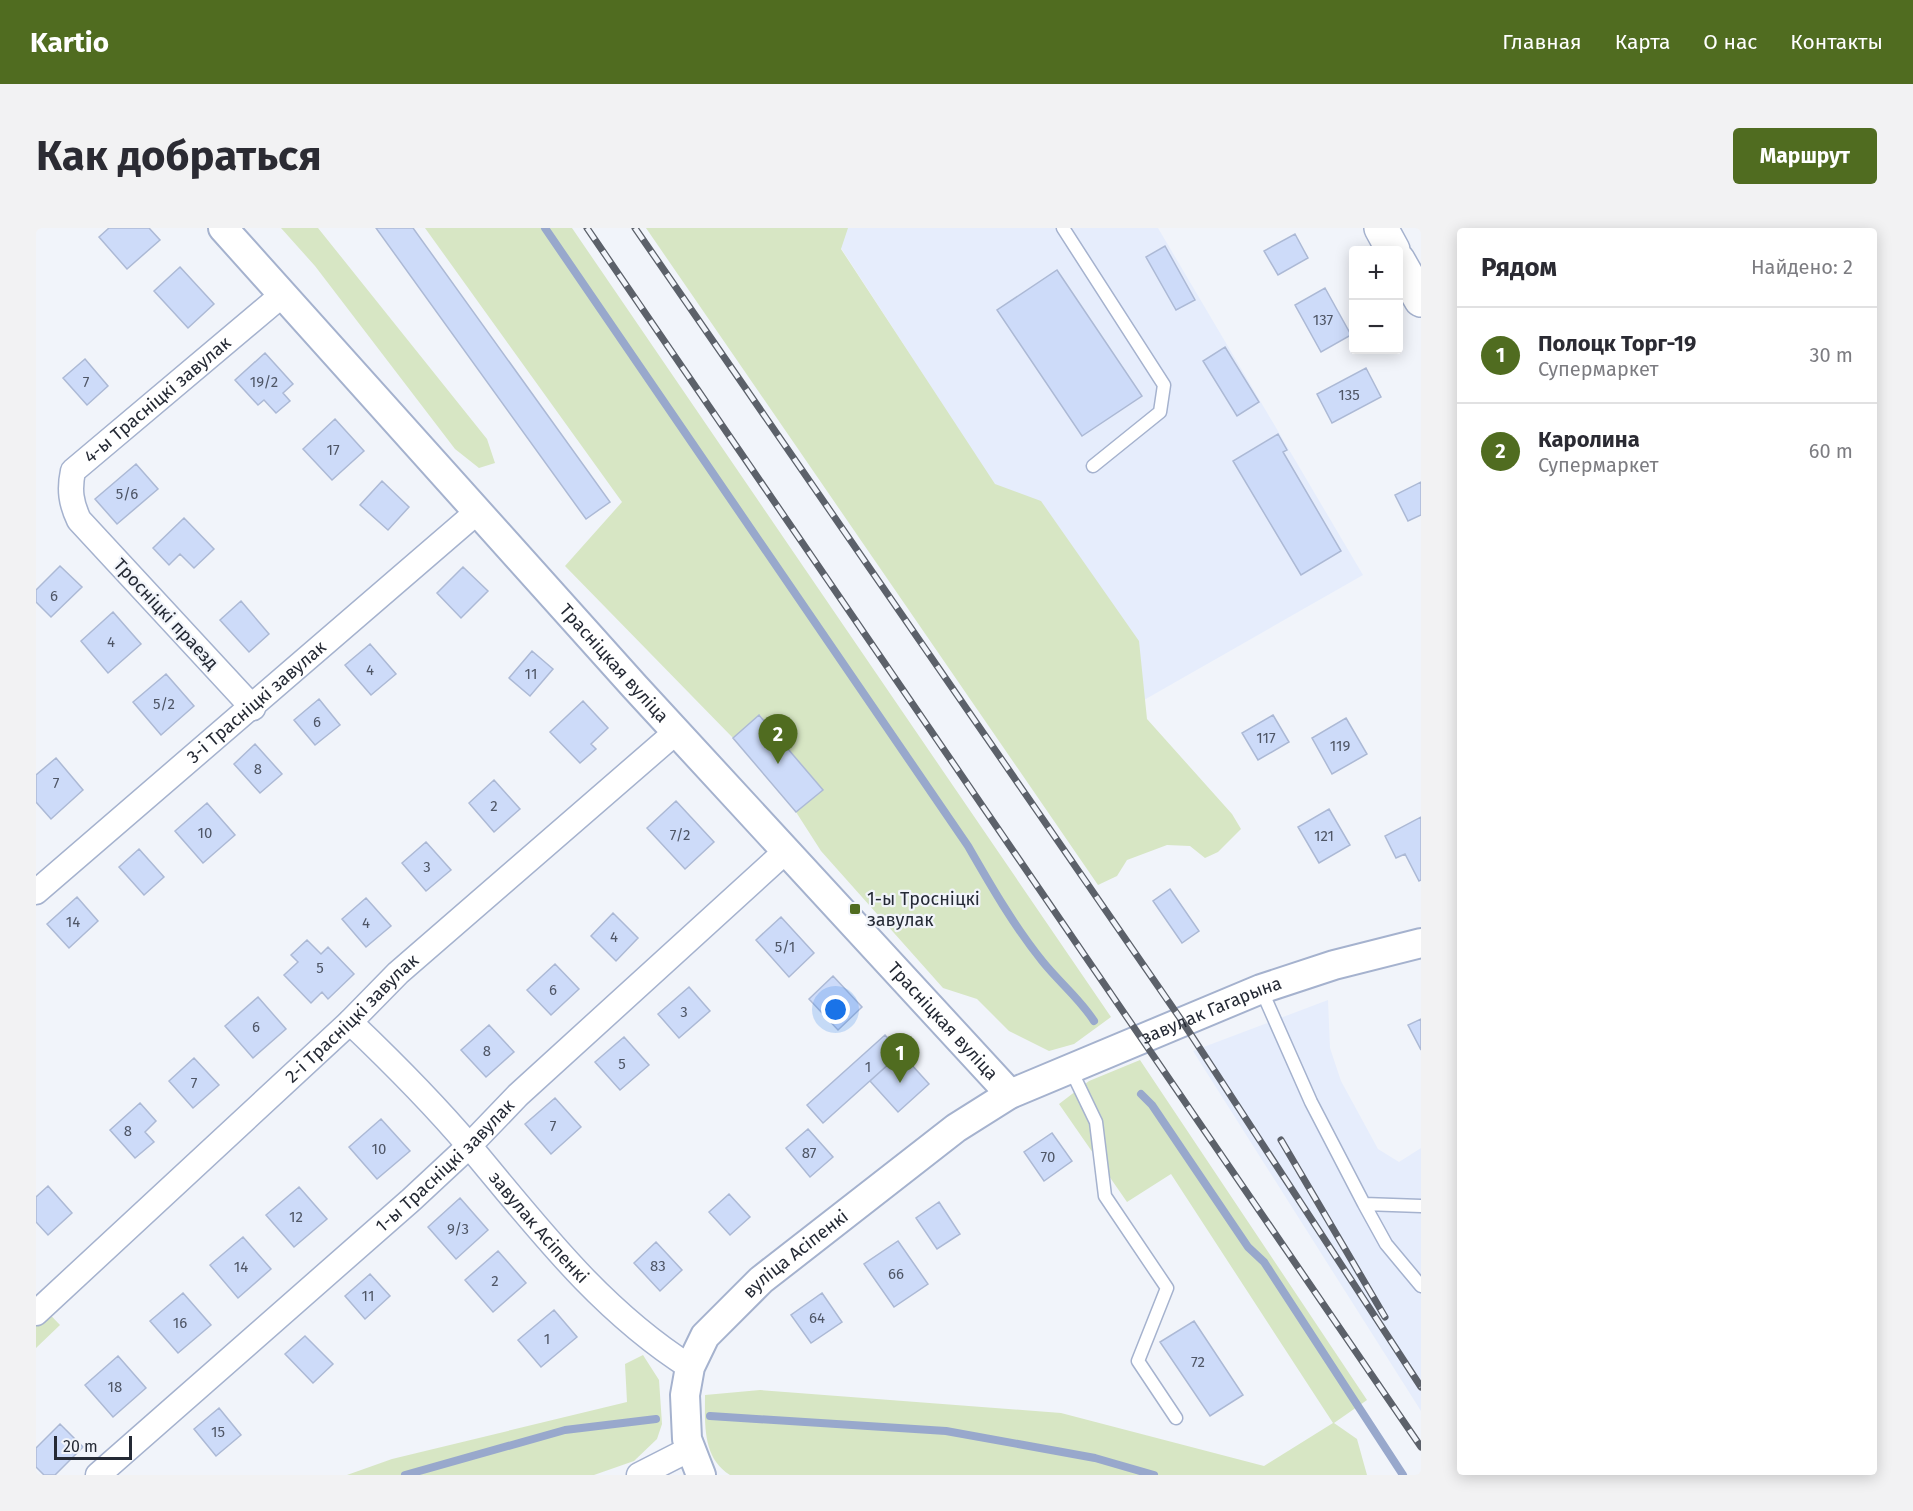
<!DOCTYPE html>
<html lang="ru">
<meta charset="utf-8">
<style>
body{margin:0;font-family:"Fira Sans",sans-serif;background:#f2f2f3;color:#2b2b33}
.controls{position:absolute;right:18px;top:18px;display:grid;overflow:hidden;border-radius:6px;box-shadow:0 3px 15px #0003}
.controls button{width:54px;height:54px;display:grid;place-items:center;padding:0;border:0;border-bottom:2px solid #e1e1e2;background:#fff;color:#2b2b33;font:30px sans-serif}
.scale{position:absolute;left:18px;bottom:15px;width:78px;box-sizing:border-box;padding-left:6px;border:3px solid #252a35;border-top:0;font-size:16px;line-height:21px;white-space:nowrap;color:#252a35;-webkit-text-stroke:4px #f1f4fa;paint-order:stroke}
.you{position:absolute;left:800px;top:782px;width:21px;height:21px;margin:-15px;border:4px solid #fff;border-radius:50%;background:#1a73e8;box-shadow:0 0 0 9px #1a73e833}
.badge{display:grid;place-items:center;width:39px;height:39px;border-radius:50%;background:#506c20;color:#fff;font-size:20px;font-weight:700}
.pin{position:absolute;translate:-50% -50px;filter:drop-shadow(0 2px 3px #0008)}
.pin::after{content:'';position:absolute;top:32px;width:21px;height:18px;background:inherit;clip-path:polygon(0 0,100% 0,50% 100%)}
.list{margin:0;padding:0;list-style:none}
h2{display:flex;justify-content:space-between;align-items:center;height:78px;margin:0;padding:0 24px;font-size:26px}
h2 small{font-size:20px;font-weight:400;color:#7c7c81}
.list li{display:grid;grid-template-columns:39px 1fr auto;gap:18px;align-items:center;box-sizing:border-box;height:96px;padding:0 24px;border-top:2px solid #e1e1e2}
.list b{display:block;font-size:22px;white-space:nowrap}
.list p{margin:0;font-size:20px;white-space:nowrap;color:#7c7c81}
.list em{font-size:20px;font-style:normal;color:#7c7c81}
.map{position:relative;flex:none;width:1385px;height:1247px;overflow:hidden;border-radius:6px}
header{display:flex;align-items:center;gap:36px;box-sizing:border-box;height:84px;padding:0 30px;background:#506c20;color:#fff}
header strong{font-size:28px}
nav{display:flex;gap:33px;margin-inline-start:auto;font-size:21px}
.intro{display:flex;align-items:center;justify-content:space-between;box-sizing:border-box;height:144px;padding:0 36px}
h1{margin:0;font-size:42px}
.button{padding:15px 27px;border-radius:6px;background:#506c20;color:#fff;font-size:21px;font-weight:700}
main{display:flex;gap:36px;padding:0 36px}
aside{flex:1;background:#fff;border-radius:6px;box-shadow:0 3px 15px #0003}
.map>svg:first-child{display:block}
.built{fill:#e6edfc}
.green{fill:#d7e6c4}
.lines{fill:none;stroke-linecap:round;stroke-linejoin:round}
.stream{stroke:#98a8cc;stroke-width:8}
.building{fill:#cddbf9;stroke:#acb9d5;stroke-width:1.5}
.service-casing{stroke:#a5b2ce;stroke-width:15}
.minor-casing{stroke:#a5b2ce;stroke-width:27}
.tertiary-casing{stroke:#a5b2ce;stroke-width:32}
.secondary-casing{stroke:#a5b2ce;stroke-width:36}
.service{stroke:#fff;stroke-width:12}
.minor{stroke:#fff;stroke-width:24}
.tertiary{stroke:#fff;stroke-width:28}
.secondary{stroke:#fff;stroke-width:33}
.rail-casing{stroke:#5c616a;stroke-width:7}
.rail{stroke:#f1f4fa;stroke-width:4.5;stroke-dasharray:14;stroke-linecap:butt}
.poi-dot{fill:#506c20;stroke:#f1f4fa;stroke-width:2}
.labels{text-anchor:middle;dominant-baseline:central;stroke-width:4.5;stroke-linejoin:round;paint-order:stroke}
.number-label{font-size:15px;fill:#4f5666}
.street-label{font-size:18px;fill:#252a35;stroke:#f1f4fa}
.poi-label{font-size:18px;fill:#252a35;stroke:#f1f4fa;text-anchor:start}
</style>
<header>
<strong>Kartio</strong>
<nav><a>Главная</a><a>Карта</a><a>О нас</a><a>Контакты</a></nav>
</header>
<div class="intro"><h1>Как добраться</h1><a class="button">Маршрут</a></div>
<main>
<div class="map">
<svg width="1385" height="1247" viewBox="0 0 1385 1247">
<rect width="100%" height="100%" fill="#f1f4fa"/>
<!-- built -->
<path class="built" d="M792,0H1122L1327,347L1101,476Z
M1292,772L1294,820L1305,853L1342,921L1363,934L1385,920V1183L1157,823Z"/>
<!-- green -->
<path class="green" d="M245,0H282L451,211L459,235L443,240L419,221L279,38Z
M389,0H536L1075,789L1038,816L1013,823L973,803L941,771L907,760L785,623L760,584L786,561L724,487L697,510L529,338L586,274Z
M610,0H812L805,21L959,256L1005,273L1103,413L1111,491L1196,586L1205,601L1182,624L1169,630L1154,618L1131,617L1091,632L1081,648L1062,657Z
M1104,832L1331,1172L1298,1195L1321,1211L1331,1247H694C666,1230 669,1195 669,1167L724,1162L1025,1185L1228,1238L1297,1195L1135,946L1091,974L1023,876L1053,853Z
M0,1072L24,1097L0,1120Z
M607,1127L623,1152L626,1196L621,1211L598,1233L558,1247H311L356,1231L591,1174L589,1136Z"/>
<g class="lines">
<!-- stream -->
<path class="stream" d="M509,0L932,618C955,658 978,698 1007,734C1024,755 1044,771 1058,793
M1105,866L1116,877L1212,1019L1228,1034L1367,1247
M674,1188L910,1203L1059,1230L1118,1247
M369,1247L529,1202L620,1191"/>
</g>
<!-- building -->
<path class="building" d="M73,0H113L124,12L91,41L63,9Z
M340,0H377L574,274L550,291Z
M1259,6L1272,30L1242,47L1228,23Z
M1129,18L1159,72L1140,82L1110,29Z
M144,39L178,76L152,100L118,63Z
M1021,42L1106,168L1046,208L961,82Z
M1289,60L1315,107L1285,124L1259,77Z
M1189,119L1223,174L1201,188L1167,133Z
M229,125L257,156L247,165L254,173L240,185L228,172L222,177L199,152Z
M49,131L72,158L51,177L27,150Z
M1330,140L1345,169L1296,195L1281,166Z
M299,191L328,223L296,252L267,221Z
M1242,206L1251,222L1247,224L1305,323L1265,347L1197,233Z
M100,236L122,261L81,296L59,271Z
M346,253L373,279L352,302L324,277Z
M1385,254V287L1372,293L1359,267Z
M148,290L178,321L158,340L144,326L133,337L117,320Z
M24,338L46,359L15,389L0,374V362Z
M427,339L452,363L425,390L401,365Z
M205,373L233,406L213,424L184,392Z
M77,384L105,416L72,445L45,413Z
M334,416L360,446L335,467L309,437Z
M496,423L517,441L494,468L473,450Z
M130,446L158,478L125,507L97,474Z
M283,471L304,497L279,517L258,492Z
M547,473L572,500L555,516L560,521L544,535L514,504Z
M723,487L787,562L760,584L697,510Z
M1237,487L1253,514L1222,532L1206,505Z
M1310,490L1331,526L1296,546L1276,510Z
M219,516L246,546L224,565L198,536Z
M20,530L47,562L15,591L0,574V547Z
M458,552L484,581L458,604L433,575Z
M640,573L678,614L649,641L611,600Z
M171,575L199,607L167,635L139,603Z
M1293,581L1314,617L1283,635L1262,599Z
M1385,589V652L1383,653L1369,626L1360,630L1349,608Z
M390,614L415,642L390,663L366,635Z
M103,621L128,649L108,667L83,639Z
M1134,661L1163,703L1146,715L1117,673Z
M41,669L62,693L33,720L11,696Z
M330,670L355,698L330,719L306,691Z
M577,685L602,710L580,733L555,708Z
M745,689L778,725L753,749L720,712Z
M271,712L285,726L292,719L318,746L292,771L286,764L275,775L248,747L262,734L255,727Z
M519,736L543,761L515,787L491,762Z
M797,748L826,779L802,802L773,771Z
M653,759L674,783L643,810L622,786Z
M222,769L250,801L217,830L189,798Z
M1385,791V822L1372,797Z
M453,797L478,824L450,849L425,822Z
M849,807L865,825L787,895L771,877Z
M588,809L613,837L584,862L559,834Z
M865,825L893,856L862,884L834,853Z
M158,830L183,857L157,880L133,853Z
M519,870L545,899L515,926L489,896Z
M104,875L120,893L109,904L118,914L99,930L74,902Z
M345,891L374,923L341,951L313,919Z
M772,901L797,929L774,949L750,920Z
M1016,905L1036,933L1008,953L988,924Z
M12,958L36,985L12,1007L0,994V969Z
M263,959L291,991L258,1019L230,987Z
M693,966L714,989L694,1007L673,984Z
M424,970L452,1002L420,1031L392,999Z
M903,974L924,1006L901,1021L880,990Z
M207,1009L235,1041L202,1070L174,1037Z
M862,1013L892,1056L858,1079L828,1036Z
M620,1014L646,1042L624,1063L598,1035Z
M462,1023L490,1055L457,1084L429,1052Z
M334,1046L354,1068L329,1091L309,1068Z
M147,1065L175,1097L142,1125L114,1093Z
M786,1065L806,1094L775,1115L755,1087Z
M518,1082L541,1109L505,1139L482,1112Z
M1158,1093L1207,1167L1174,1188L1124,1114Z
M269,1108L297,1136L277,1155L249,1126Z
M82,1128L110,1160L77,1189L49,1157Z
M183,1180L205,1207L180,1228L158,1201Z
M24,1196L47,1219L19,1247H8L0,1239V1220Z"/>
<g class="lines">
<!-- service casing -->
<g class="service-casing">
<path id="service" d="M1027,0L1128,157L1124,184L1057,238
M1225,761L1275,874L1328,976L1350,1016L1385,1058
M1035,842L1060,894L1069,968L1131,1060L1102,1133L1140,1190
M1328,976L1385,978"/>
</g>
<!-- minor casing -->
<g class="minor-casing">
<g id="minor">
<path id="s1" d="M217,480L43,292C35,275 33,262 37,243L246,67"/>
<path id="s2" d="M0,664L441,284"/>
<path id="s3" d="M314,794C356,834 397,875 435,920C502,1000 564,1082 654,1139"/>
<path id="s4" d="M0,1085L314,794L362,745L640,504"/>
<path id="s5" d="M62,1247L375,972L433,918L482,867L750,623"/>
<path d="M603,1247L654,1221"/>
</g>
</g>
<!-- tertiary casing -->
<g class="tertiary-casing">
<g id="tertiary">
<path id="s6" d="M187,0L599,459L974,866"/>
<path id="s7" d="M665,1247L651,1211L649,1167L654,1139L669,1108L725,1052L920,900L974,866L1225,761L1298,737L1385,715"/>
</g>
</g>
<!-- secondary casing -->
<g class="secondary-casing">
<path id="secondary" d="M1345,0L1357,22
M1362,32L1385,72"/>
</g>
<!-- service -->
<use href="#service" class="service"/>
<!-- minor -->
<use href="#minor" class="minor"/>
<!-- tertiary -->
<use href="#tertiary" class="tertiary"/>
<!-- secondary -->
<use href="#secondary" class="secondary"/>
<!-- rail casing -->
<g class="rail-casing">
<path id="rail" d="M551,0L1385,1219
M599,0L1146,793L1385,1159
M1245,912L1349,1089"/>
</g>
<!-- rail -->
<use href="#rail" class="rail"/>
</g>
<!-- markers -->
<rect class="poi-dot" x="813" y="675" width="12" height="12" rx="3"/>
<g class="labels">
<!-- number labels -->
<g class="number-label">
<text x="1287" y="92">137</text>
<text x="50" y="154">7</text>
<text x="228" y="154">19/2</text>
<text x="1313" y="167">135</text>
<text x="297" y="222">17</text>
<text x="91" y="266">5/6</text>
<text x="18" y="368">6</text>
<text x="75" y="414">4</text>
<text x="334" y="442">4</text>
<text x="495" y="446">11</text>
<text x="128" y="476">5/2</text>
<text x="281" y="494">6</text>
<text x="1230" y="510">117</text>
<text x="1304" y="518">119</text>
<text x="222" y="541">8</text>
<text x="20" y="555">7</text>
<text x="458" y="578">2</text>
<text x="169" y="605">10</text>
<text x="644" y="607">7/2</text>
<text x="1288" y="608">121</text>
<text x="391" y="639">3</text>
<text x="37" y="694">14</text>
<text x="330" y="695">4</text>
<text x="578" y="709">4</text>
<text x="749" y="719">5/1</text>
<text x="284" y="740">5</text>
<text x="517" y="762">6</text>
<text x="648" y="784">3</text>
<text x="220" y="799">6</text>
<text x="451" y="823">8</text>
<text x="586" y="836">5</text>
<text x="832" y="839">1</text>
<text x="158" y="855">7</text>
<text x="517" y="898">7</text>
<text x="92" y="903">8</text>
<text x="343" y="921">10</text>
<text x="773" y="925">87</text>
<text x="1012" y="929">70</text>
<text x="260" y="989">12</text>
<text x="422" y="1001">9/3</text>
<text x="622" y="1038">83</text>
<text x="205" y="1039">14</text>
<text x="860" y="1046">66</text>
<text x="459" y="1053">2</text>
<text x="332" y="1068">11</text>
<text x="781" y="1090">64</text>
<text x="144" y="1095">16</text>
<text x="511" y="1111">1</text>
<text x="1162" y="1134">72</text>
<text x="79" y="1159">18</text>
<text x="182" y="1204">15</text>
</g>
<!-- street labels -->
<g class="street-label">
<text stroke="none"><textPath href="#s1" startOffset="417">4-ы Трасніцкі завулак</textPath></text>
<text transform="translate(130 386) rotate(47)">Тросніцкі праезд</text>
<text stroke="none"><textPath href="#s6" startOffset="585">Трасніцкая вуліца</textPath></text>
<text stroke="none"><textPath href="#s2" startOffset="291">3-і Трасніцкі завулак</textPath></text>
<text stroke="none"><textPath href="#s7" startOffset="754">завулак Гагарына</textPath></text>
<text stroke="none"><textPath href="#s4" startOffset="432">2-і Трасніцкі завулак</textPath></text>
<text stroke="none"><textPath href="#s6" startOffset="1071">Трасніцкая вуліца</textPath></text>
<text stroke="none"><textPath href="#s5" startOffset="465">1-ы Трасніцкі завулак</textPath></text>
<text stroke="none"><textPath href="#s3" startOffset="279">завулак Асіпенкі</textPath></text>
<text stroke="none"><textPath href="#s7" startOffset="268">вуліца Асіпенкі</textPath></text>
</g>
<!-- poi labels -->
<g class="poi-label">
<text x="831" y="671">1-ы Тросніцкі<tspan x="831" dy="21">завулак</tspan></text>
</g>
</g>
</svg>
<div class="controls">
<button>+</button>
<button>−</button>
</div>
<div class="scale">20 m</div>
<div class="you"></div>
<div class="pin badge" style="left:864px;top:855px">1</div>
<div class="pin badge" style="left:742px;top:536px">2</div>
</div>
<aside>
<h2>Рядом<small>Найдено: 2</small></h2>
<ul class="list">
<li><span class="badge">1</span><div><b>Полоцк Торг-19</b><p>Супермаркет</p></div><em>30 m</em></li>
<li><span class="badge">2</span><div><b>Каролина</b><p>Супермаркет</p></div><em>60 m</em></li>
</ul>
</aside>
</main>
